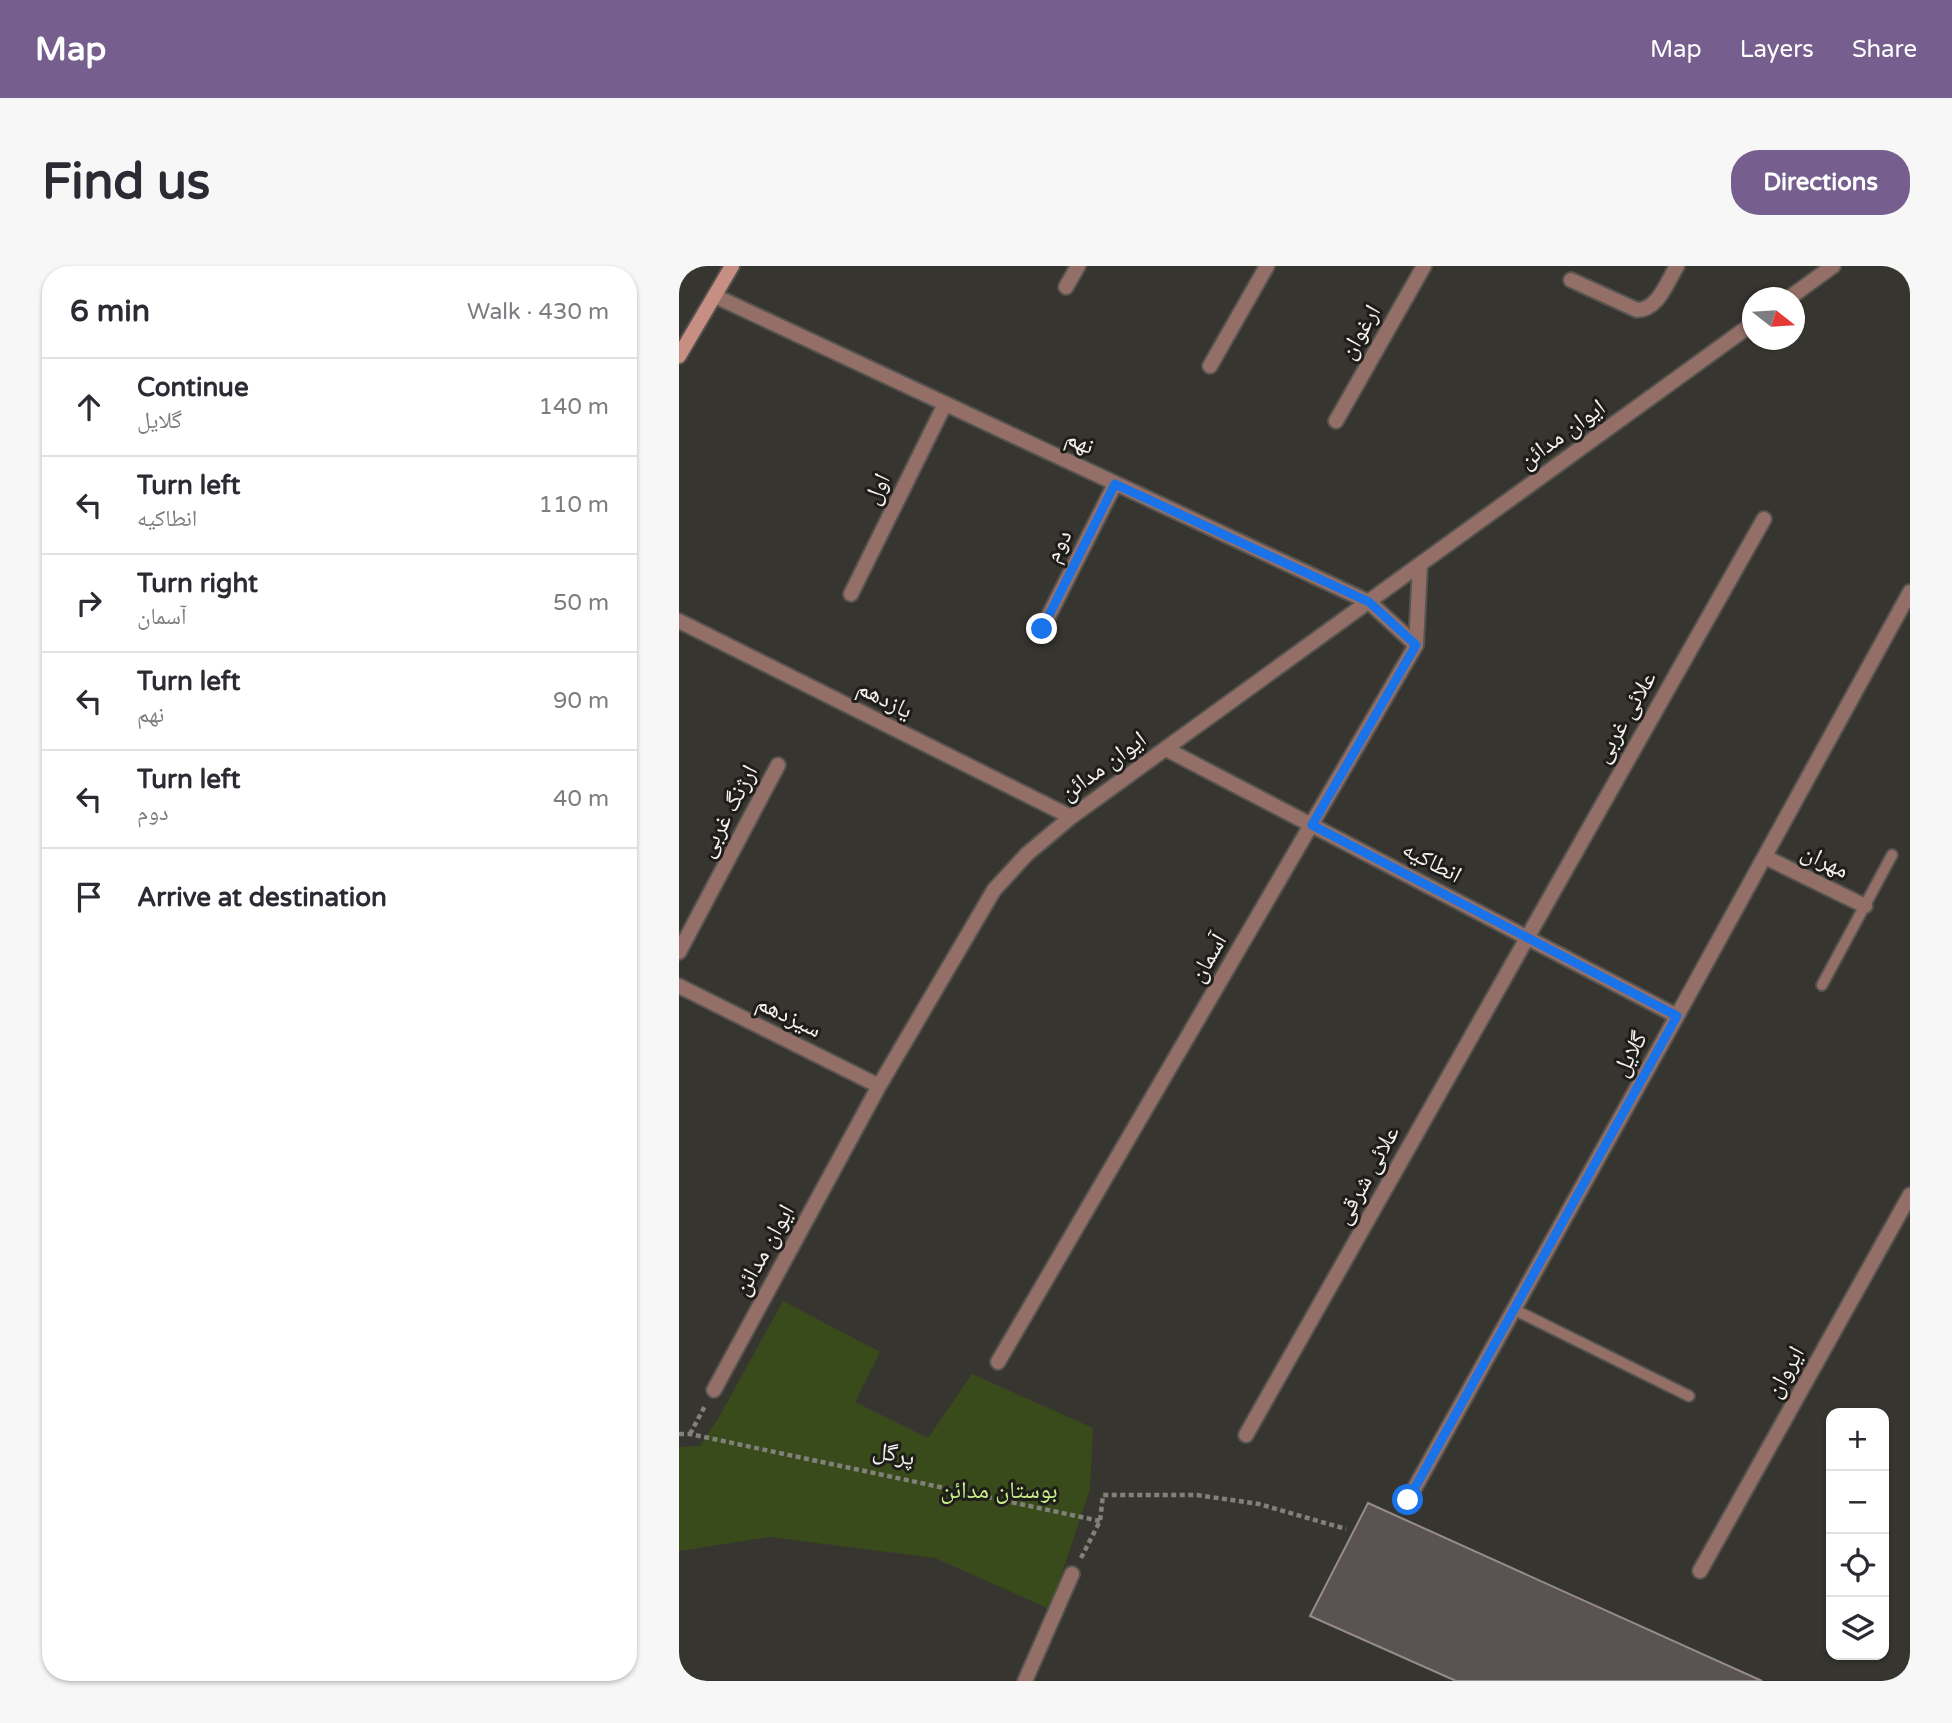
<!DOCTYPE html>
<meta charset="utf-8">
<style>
body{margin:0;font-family:"Varela Round","Noto Naskh Arabic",sans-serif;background:#f7f7f7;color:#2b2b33}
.controls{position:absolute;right:21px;bottom:21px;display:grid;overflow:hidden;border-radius:14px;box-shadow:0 2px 5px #0004}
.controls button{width:63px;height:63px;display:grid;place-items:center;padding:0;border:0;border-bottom:2px solid #e1e1e2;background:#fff;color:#2b2b33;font:35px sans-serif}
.compass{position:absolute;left:1063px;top:21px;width:63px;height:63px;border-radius:50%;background:#fff;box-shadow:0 2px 5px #0004;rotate:107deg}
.stop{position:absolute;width:21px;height:21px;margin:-16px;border:5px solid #1a73e8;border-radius:50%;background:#fff}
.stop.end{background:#1a73e8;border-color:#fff;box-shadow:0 2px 7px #0008}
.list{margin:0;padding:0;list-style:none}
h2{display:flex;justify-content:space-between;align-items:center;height:91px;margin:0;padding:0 28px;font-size:30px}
h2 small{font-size:23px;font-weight:400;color:#7c7c81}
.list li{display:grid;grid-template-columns:46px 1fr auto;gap:21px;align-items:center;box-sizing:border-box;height:98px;padding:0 28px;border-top:2px solid #e1e1e2}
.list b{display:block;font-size:26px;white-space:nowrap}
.list p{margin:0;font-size:23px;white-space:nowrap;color:#7c7c81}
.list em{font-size:23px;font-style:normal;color:#7c7c81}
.icon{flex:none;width:38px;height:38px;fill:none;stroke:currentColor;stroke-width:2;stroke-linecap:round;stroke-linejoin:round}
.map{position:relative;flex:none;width:1231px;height:1415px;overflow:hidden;border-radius:28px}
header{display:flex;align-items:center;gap:42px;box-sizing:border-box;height:98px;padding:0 35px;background:#765e8e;color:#fff}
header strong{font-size:33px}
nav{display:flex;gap:38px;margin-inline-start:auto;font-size:24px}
.intro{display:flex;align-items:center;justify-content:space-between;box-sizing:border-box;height:168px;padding:0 42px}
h1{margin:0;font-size:49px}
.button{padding:18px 32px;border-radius:28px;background:#765e8e;color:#fff;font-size:24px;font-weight:700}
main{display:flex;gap:42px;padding:0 42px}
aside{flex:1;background:#fff;border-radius:28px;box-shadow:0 2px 5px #0004}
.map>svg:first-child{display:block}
.green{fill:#3a4b1b}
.building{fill:#5b5353;stroke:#958d8c;stroke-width:2}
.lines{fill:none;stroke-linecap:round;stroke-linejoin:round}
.service-casing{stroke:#55534e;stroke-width:14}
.minor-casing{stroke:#55534e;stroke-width:18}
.secondary-casing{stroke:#55534e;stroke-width:18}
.path{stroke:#81807b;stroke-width:4.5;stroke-dasharray:5 3.5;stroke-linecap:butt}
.service{stroke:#936f67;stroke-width:10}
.minor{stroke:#936f67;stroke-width:14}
.secondary{stroke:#c78f83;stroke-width:14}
.route{stroke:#1a73e8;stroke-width:9}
.labels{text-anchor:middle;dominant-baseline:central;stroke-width:6;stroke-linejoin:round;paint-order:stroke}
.street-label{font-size:24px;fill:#f3f2ee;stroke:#1e1d1a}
.park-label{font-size:24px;fill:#c9ee89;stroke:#1e1d1a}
</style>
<header>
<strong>Map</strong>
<nav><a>Map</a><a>Layers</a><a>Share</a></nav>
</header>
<div class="intro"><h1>Find us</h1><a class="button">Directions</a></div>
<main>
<aside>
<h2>6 min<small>Walk · 430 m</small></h2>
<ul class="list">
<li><svg class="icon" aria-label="ahead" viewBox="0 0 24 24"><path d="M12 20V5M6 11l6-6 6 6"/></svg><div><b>Continue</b><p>گلایل</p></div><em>140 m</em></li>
<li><svg class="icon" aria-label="left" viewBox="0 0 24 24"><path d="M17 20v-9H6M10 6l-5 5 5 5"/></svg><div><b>Turn left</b><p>انطاکیه</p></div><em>110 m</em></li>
<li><svg class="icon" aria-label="right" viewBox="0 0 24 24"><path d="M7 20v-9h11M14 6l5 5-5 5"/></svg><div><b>Turn right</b><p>آسمان</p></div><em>50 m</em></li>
<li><svg class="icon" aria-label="left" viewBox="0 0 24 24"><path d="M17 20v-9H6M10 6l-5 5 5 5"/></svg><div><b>Turn left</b><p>نهم</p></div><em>90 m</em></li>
<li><svg class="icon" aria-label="left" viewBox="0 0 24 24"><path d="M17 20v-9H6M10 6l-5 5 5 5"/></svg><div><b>Turn left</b><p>دوم</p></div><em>40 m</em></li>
<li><svg class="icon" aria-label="arrive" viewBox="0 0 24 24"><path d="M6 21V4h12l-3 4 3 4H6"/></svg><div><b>Arrive at destination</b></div></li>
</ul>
</aside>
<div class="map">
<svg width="1231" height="1415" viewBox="0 0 1231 1415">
<rect width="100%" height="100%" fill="#373530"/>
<!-- green -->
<path class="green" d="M104,1035L201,1086L176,1136L249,1172L293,1108L414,1162L411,1223L371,1343L256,1292L90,1271L0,1285V1181L21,1180L40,1151Z"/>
<!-- building -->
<path class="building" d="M689,1237L1083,1415H777L631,1350Z"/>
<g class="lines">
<!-- service casing -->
<g class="service-casing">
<path id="service" d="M1143,719L1213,589
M836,1044L1010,1130"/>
</g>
<!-- minor casing -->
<g class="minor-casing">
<path id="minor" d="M892,14L958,44C979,44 988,16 998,0
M387,21L399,0
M36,30L690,336L737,379
M1110,32L1154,0
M531,100L588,0
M657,155L745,0
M172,328L266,138
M0,355L392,551
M363,363L436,218
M487,483L998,750
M1086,591L1186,640
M0,686L99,499
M0,720L200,820
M319,1096L737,379L741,299
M35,1124L200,820L315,624L348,588L392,551L1073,58
M567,1169L1085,253
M729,1234L998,750L1231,326
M1021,1305L1231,929
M346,1415L393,1308"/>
</g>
<!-- secondary casing -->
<g class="secondary-casing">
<path id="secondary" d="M0,90L53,0"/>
</g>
<!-- path -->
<path class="path" d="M0,1168H11L421,1255
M11,1168L27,1138
M402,1292L421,1255L424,1229H518L580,1238L667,1263"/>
<!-- service -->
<use href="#service" class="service"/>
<!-- minor -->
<use href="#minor" class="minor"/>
<!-- secondary -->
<use href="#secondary" class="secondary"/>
</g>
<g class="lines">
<!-- route -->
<path class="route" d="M363,363L436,218L690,336L737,379L633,559L998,750L729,1234"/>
</g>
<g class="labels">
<!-- street labels -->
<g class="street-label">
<text transform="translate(681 66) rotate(-60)">ارغوان</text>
<text transform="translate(883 168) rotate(-36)">ایوان مدائن</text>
<text transform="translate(401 176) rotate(25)">نهم</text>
<text transform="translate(198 223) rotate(-64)">اول</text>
<text transform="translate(379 280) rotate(-63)">دوم</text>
<text transform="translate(206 433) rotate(27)">یازدهم</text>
<text transform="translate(946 451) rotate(-60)">علائی غربی</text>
<text transform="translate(424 500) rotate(-36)">ایوان مدائن</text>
<text transform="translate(49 545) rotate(-62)">ارژنگ غربی</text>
<text transform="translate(1146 595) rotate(26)">مهران</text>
<text transform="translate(753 596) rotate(28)">انطاکیه</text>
<text transform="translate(529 692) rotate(-60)">آسمان</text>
<text transform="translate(110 750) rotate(26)">سیزدهم</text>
<text transform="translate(951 788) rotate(-61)">گلایل</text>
<text transform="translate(688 909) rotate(-61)">علائی شرقی</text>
<text transform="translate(85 984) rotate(-61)">ایوان مدائن</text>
<text transform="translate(1106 1106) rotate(-61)">ایروان</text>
<text transform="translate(215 1188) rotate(12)">پرگل</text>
</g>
<!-- park labels -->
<g class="park-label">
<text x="320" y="1224">بوستان مدائن</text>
</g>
</g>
</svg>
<div class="controls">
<button>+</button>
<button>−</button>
<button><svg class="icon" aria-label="locate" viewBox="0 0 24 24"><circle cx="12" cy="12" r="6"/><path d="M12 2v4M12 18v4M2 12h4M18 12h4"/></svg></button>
<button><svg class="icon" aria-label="layers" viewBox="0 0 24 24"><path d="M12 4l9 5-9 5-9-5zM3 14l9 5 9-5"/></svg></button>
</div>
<svg class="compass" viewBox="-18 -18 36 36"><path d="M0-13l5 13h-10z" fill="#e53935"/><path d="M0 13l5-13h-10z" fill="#7c7c81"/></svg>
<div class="stop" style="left:729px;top:1234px"></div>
<div class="stop end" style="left:363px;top:363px"></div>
</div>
</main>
